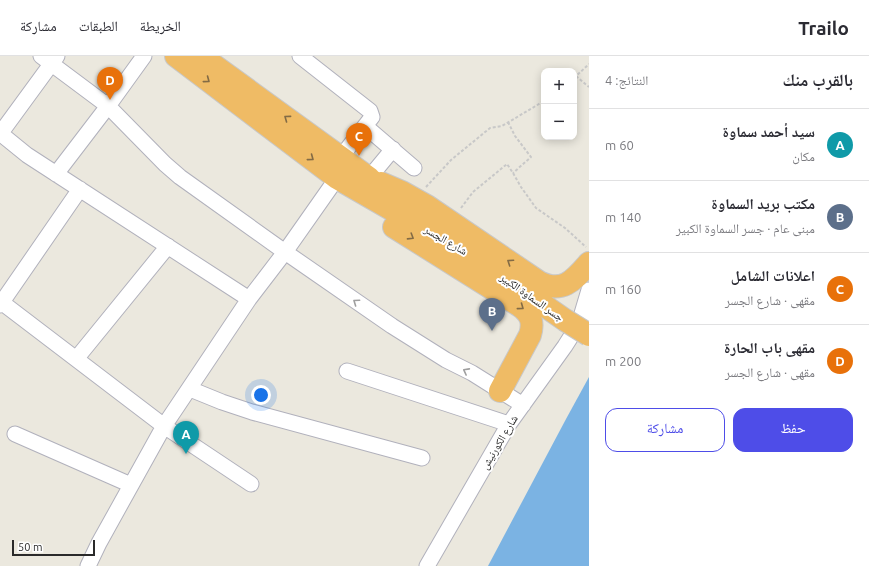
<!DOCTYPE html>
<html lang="ar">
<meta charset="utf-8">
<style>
body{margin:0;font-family:Ubuntu,"Noto Naskh Arabic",sans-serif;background:#f7f7f7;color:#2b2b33;direction:rtl}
.controls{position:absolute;right:12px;top:12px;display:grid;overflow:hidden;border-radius:8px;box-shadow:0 2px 10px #0003}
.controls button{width:36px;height:36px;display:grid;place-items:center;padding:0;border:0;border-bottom:1px solid #e1e1e2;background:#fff;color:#2b2b33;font:20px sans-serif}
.scale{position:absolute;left:12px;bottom:10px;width:83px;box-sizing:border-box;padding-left:4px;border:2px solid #2a2a2a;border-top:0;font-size:11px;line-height:14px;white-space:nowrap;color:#2a2a2a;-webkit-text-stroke:3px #fff;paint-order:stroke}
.you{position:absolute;left:261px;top:339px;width:14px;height:14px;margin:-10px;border:3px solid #fff;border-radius:50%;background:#1a73e8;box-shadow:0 0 0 6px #1a73e833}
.badge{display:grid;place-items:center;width:26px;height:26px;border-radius:50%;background:#4e4de8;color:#fff;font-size:13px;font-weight:700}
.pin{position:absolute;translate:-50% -33px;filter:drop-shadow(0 1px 2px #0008)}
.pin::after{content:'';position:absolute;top:21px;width:14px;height:12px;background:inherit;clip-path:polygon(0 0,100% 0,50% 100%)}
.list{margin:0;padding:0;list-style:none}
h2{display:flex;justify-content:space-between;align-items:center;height:52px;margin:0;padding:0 16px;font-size:17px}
h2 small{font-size:13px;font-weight:400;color:#7c7c81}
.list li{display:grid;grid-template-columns:26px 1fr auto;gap:12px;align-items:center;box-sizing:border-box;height:72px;padding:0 16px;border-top:1px solid #e1e1e2}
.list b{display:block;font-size:15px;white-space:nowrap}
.list p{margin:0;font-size:13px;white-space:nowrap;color:#7c7c81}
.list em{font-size:13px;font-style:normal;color:#7c7c81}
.actions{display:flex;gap:8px;padding:12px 16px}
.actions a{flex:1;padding:9px 0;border:1px solid #4e4de8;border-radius:12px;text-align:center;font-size:14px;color:#4e4de8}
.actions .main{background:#4e4de8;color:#fff}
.map{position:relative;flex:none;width:589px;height:510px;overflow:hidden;direction:ltr}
header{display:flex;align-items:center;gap:24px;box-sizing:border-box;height:56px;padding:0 20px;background:#fff;border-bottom:1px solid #e1e1e2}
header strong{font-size:19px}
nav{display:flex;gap:22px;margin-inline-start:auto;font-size:14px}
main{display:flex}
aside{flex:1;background:#fff}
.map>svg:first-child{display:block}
.water{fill:#7bb3e3}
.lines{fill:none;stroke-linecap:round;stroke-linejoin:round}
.minor-casing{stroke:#b1b1bc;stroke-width:17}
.highway-casing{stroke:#c8c8c8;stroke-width:24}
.path{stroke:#c8c8c8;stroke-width:2;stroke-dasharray:3 2;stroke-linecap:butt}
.minor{stroke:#fff;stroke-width:15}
.highway{stroke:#efbb65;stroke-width:22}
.highway-bridge-casing{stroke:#c8c8c8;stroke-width:24;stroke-linecap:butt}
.highway-bridge{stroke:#efbb65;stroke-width:22}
.oneway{stroke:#836b45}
.oneway2{stroke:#9f9f9f}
.labels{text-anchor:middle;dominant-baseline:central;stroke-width:4;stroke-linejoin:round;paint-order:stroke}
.street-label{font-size:11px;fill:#2a2a2a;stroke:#fff}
</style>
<header>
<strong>Trailo</strong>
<nav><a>الخريطة</a><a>الطبقات</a><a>مشاركة</a></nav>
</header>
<main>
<aside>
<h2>بالقرب منك<small>النتائج: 4</small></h2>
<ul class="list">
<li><span class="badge" style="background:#0f9aa8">A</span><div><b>سيد أحمد سماوة</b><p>مكان</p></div><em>60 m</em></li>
<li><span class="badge" style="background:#5c6f8a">B</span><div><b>مكتب بريد السماوة</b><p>مبنى عام · جسر السماوة الكبير</p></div><em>140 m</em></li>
<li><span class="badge" style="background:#e8710a">C</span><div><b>اعلانات الشامل</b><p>مقهى · شارع الجسر</p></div><em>160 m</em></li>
<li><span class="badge" style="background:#e8710a">D</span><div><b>مقهى باب الحارة</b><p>مقهى · شارع الجسر</p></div><em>200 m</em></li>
</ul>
<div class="actions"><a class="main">حفظ</a><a>مشاركة</a></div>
</aside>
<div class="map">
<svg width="589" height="510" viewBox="0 0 589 510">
<rect width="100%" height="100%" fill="#ebe8de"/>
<!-- water -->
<path class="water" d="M589,321V510H488L566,363Z"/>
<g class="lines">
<!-- minor casing -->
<g class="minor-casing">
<path id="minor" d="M41,0L108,50L165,108L180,121L285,196L392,270L446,304L472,317L523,349
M300,0L370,55L372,61L341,101
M365,70L414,112
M0,77L27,99L249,243
M0,78L57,0
M56,118L108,50L144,0
M369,122L393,93
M0,245L164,370L251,428
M0,249L80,133
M581,261L589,234
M76,303L168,190
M347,315L509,368
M190,333L222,346L252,356L422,402
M15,378L131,429
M88,510L99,487L164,370L249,243L285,196L337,122
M427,510L509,368L565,290L589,252"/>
</g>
<!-- highway casing -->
<g class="highway-casing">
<path id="highway" d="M176,0L337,122L476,202L565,264
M201,0L369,122L378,131L394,143
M381,127L402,136L427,150L539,226C563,238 574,224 589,207
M394,171L520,250C531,258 534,266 530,279L500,335"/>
</g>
<!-- path -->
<path class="path" d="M576,20L589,31
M574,22L589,8
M508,66L515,80L531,101L513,117
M426,131L451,104L490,72L502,70L544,45
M461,152L473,136L507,108L513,117L521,131L536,152L565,172L586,191"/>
<!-- minor -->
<use href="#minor" class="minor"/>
<!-- highway -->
<use href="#highway" class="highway"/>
<!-- highway-bridge casing -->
<g class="highway-bridge-casing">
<path id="highway-bridge" d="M565,264L589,279"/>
</g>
<!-- highway-bridge -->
<use href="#highway-bridge" class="highway-bridge"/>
</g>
<!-- one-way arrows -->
<defs><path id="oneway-chevron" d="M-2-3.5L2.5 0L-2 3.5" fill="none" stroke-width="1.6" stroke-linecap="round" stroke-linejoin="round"/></defs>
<g class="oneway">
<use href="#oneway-chevron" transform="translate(207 24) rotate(37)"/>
<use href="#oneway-chevron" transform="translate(287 62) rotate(-144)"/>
<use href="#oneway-chevron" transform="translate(311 102) rotate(37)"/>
<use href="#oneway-chevron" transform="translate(411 181) rotate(32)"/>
<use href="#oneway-chevron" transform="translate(510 206) rotate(-146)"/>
<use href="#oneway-chevron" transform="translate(521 251) rotate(36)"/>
</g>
<g class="oneway2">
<use href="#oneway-chevron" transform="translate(356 246) rotate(-145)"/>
<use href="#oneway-chevron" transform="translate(466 315) rotate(-152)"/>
</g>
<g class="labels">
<!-- street labels -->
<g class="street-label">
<text transform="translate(446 184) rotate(30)">شارع الجسر</text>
<text transform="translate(532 241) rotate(35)">جسر السماوة الكبير</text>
<text transform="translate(499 386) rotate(-59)">شارع الكورنيش</text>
</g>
</g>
</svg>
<div class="controls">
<button>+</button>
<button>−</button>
</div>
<div class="scale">50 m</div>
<div class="you"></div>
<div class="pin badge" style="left:186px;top:398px;background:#0f9aa8">A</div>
<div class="pin badge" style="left:492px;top:275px;background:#5c6f8a">B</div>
<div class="pin badge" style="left:359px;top:100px;background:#e8710a">C</div>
<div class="pin badge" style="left:110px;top:44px;background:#e8710a">D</div>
</div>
</main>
